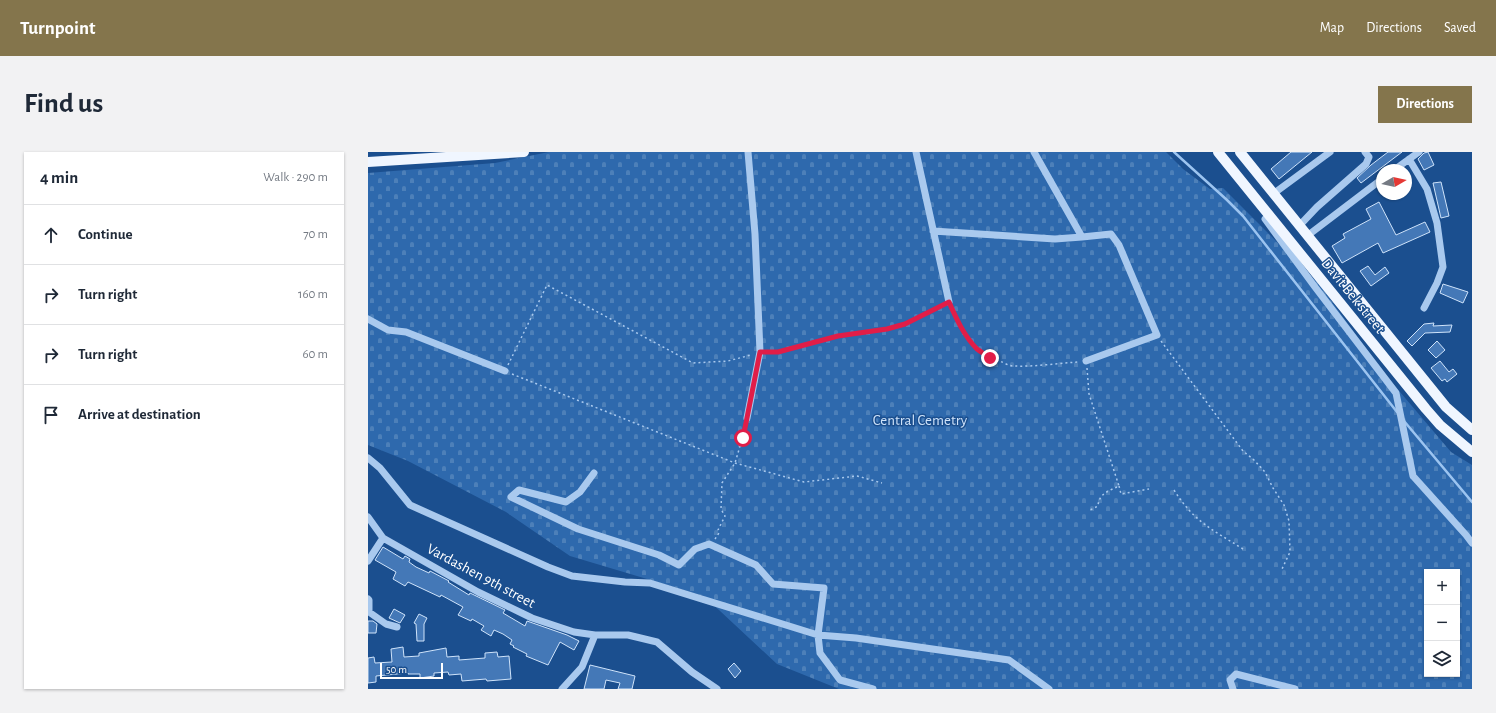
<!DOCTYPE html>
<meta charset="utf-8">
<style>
body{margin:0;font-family:"Alegreya Sans",sans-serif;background:#f2f2f3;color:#1f2937}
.controls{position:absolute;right:12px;bottom:12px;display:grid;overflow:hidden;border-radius:0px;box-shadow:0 1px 3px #0004}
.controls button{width:36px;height:36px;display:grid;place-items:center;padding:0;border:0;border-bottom:1px solid #e0e1e3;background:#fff;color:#1f2937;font:20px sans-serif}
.compass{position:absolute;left:1008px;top:12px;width:36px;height:36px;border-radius:50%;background:#fff;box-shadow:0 1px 3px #0004;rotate:81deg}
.scale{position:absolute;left:12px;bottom:10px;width:63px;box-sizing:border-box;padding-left:4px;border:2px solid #fff;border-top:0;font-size:11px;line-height:14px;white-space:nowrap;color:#fff;-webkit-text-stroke:3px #1b4f8f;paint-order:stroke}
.stop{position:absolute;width:12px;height:12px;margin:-9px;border:3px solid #e11d48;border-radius:50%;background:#fff}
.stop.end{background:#e11d48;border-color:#fff;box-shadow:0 1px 4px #0008}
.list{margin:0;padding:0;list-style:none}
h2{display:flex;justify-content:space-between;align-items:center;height:52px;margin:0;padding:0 16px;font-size:17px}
h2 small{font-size:13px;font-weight:400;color:#747a83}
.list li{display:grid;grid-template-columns:26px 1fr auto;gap:12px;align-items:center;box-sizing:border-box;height:60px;padding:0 16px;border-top:1px solid #e0e1e3}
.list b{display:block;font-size:15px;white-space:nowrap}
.list em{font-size:13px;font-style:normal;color:#747a83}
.icon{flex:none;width:22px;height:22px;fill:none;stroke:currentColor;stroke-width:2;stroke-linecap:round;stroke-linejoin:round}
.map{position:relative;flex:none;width:1104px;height:537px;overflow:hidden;border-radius:0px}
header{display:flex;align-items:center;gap:24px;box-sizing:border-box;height:56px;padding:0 20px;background:#84754c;color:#fff}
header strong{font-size:19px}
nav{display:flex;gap:22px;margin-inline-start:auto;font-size:14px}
.intro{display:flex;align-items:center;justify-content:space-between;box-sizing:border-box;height:96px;padding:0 24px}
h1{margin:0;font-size:28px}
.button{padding:10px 18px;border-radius:0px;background:#84754c;color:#fff;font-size:14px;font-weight:700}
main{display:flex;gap:24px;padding:0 24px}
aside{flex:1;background:#fff;border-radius:0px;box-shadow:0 1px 3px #0004}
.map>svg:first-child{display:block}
.cemetery{fill:url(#cemetery-stones);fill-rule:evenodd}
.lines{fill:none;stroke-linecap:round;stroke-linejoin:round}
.stream{stroke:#9cc4f0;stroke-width:2.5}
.building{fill:#4478b7;stroke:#cfe3fa}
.path{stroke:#a9c9ee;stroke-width:1.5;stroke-dasharray:2 3;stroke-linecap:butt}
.minor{stroke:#a9c9ee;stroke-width:7}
.major{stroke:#f0f6ff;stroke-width:10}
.route{stroke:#e11d48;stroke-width:5}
.labels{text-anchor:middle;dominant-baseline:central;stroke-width:3;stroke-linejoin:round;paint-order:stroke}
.street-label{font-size:15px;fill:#fff;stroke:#1b4f8f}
.park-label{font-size:15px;fill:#cfe3fa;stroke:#1b4f8f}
</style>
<header>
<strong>Turnpoint</strong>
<nav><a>Map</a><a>Directions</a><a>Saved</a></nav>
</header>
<div class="intro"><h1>Find us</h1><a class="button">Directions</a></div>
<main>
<aside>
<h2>4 min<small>Walk · 290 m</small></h2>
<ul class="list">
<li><svg class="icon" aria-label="ahead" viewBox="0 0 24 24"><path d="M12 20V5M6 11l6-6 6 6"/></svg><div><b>Continue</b></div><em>70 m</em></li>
<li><svg class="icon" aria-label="right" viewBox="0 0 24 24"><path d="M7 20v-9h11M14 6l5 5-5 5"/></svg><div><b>Turn right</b></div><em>160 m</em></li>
<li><svg class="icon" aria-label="right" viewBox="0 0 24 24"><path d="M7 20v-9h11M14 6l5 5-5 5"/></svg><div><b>Turn right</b></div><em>60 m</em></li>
<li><svg class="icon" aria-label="arrive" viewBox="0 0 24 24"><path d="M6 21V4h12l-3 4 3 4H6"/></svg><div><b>Arrive at destination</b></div></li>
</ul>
</aside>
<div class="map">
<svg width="1104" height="537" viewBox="0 0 1104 537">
<defs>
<pattern id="cemetery-stones" width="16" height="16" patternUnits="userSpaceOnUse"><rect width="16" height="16" fill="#2e69ad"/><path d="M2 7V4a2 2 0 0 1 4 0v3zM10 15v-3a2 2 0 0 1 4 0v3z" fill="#4d80b9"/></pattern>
</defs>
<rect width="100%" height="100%" fill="#1b4f8f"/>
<!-- cemetery -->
<path class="cemetery" d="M181,0H798L815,17L842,37L855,36L951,132L1015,220L1083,300L1104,313V537H471L409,512L336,444L202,404L138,360L40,309L0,293V21L127,11ZM1059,420H1089V522H1059Z"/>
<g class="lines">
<!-- stream -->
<path class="stream" d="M806,0L859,48L875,64L1029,260
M1036,269L1104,350"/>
</g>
<!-- building -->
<path class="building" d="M923,0H944L911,27L903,17Z
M1020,0H1034L993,31L989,26L1003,13Z
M1060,0L1066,13L1056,18L1050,7L1056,1Z
M1073,30L1081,64L1073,66L1065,31Z
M1011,50L1028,83L1057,70L1062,80L1015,101L1010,91L974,111L964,94L977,86L975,82L1003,67L998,57Z
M1000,114L1007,123L1017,115L1021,121L1003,134L992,119Z
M1075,132L1100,140L1095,151L1072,141Z
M1066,171L1065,174L1084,173L1082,180L1057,181L1044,194L1039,189L1056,172Z
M1069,189L1077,198L1068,206L1060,198Z
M1072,209L1081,220L1085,217L1089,222L1079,230L1077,227L1074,229L1063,216Z
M15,395L35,407L37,404L42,407L41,410L48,415L61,421L62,419L81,429L80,430L101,443L102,441L137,458L135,461L157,474L159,469L199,483L211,489L206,498L192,490L180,513L158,504L159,502L145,495L146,494L142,492L144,488L135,482L126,478L123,484L113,478L116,474L104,467L103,469L90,463L95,455L73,443L72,445L40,430L37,434L25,427L28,420L7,408Z
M26,457L37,463L32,471L21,466Z
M51,462L59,466L56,472V489H49L48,472L46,471Z
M0,469H5L9,472L8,481H0Z
M35,495L36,505L51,504V501L78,496L79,505L91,504V508L117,506V501L129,500L130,505L141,504L143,527L119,529L118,527L94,529L93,522L81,523L80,520L66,521V524L52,526V522H40V521L8,524V530L0,531V506L6,505L7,511L24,510L23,497Z
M366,511L373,519L367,526L360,517Z
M222,513L267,524L264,537H250L252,531L238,528L236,537H216Z"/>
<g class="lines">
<!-- path -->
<path class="path" d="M584,156C595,179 606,200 632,209C636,211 641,214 646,214C667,215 690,211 711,210
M793,189L875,299L886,308L897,320L905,336L916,353L921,369L922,400L914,417
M399,200H410L470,184L519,177L537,172L575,153
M140,213L179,133L325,211L360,209L383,203
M719,216L721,242L751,334C741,339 731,341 730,354L720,359
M144,222L367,311L436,330L489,324L514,331
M751,334L753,342L781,337
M806,338C826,370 845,378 875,397
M347,387L351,381L350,378L357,364L353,357L354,331L367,311L378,274"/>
<!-- minor -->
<path class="minor" d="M548,0L581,150
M666,0L714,85L743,82L751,93L789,183L718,209
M1041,7L1059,37L1069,71L1075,115L1069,131L1056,156
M1026,18L1051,0
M905,42L962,0
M901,63L897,67L947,135L1028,241L1045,324L1098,383L1104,391
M931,74L949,55L998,12L1001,5L997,0
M565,79L687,87L714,85
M939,84L1014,27
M0,167L20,178L38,180L137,219
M379,266L392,200L387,82L380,0
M0,306L12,316L42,353L180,415L204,424L257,430L282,431L450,483L488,486L641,508L681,537
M226,321L212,340L198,350L151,338L143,345L210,377L291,403L311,413L327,397L341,392L388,413L405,432L456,436L450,483L452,501L472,528L505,537
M0,365L15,386L110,440L164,466L206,480L227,483H260L289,490L324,520L349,537
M0,409L15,386
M0,447L1,448V460L18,472L29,475
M194,537L214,515L227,483
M865,537L862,528L868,522L927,537"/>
<!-- major -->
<path class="major" d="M850,0L1058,257L1072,273L1104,300
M872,0L1078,255L1104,278
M0,10L156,0"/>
</g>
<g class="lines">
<!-- route -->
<path class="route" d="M375,286L392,200H410L470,184L519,177L537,172L581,150C588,166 596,184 609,197C613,200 618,203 622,206"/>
</g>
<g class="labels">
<!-- street labels -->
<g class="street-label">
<text transform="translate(985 144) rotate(51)">Davit Bek street</text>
<text transform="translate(113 424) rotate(28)">Vardashen 9th street</text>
</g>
<!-- park labels -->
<g class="park-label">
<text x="552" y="268">Central Cemetry</text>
</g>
</g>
</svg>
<div class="controls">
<button>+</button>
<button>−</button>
<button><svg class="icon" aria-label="layers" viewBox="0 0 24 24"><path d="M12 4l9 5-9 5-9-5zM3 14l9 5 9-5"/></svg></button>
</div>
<svg class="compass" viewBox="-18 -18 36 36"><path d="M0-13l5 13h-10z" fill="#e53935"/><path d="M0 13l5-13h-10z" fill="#747a83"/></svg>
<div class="scale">50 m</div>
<div class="stop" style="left:375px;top:286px"></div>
<div class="stop end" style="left:622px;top:206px"></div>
</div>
</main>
